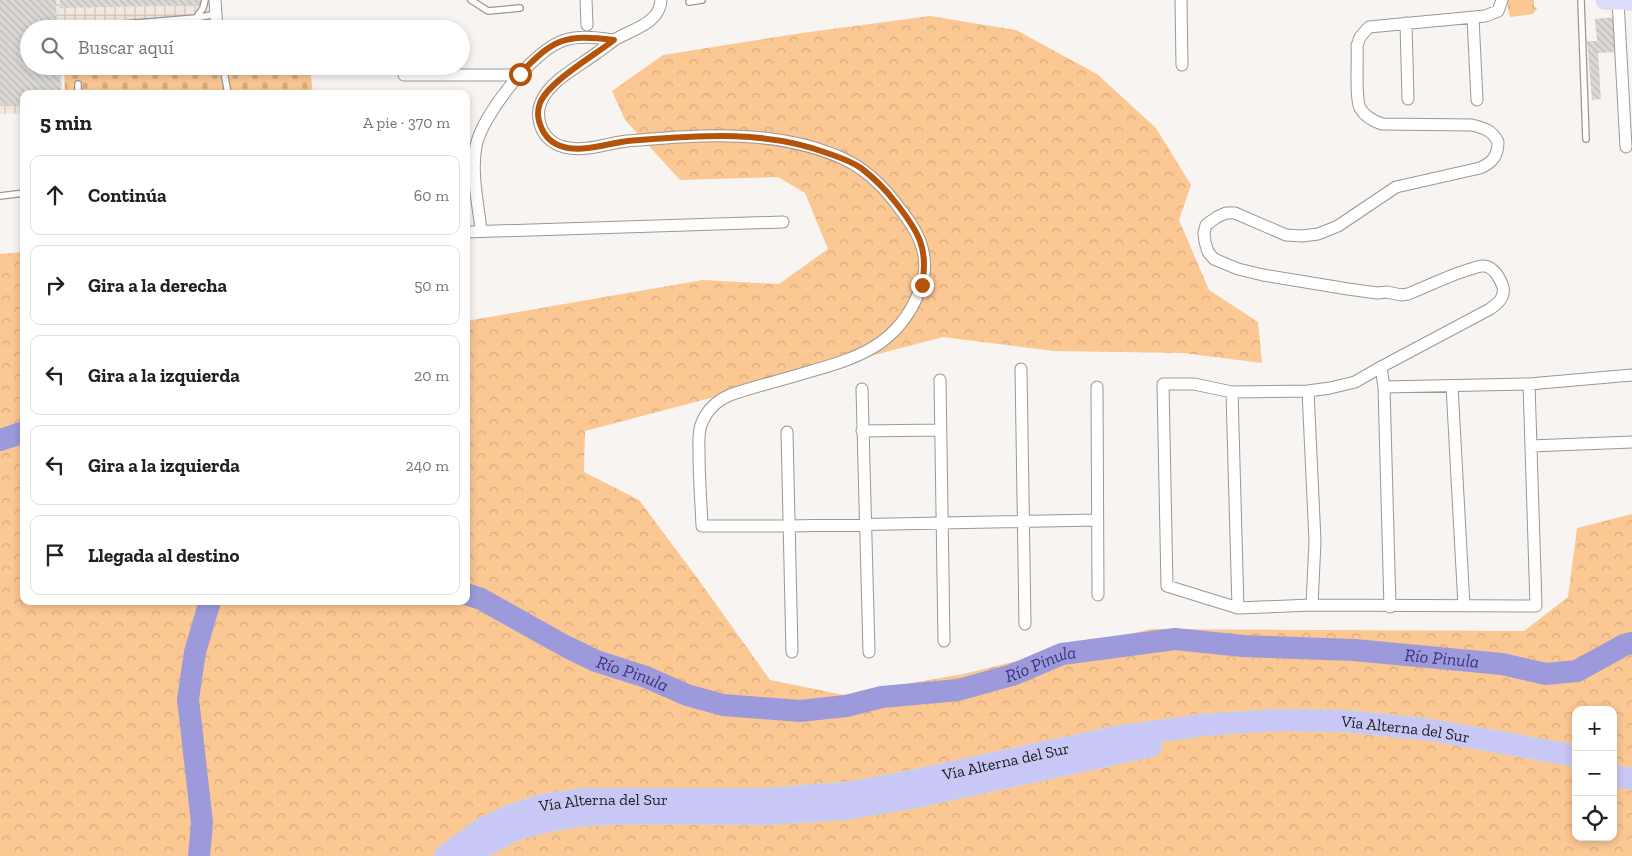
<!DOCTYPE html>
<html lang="es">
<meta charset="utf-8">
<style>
body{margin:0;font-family:"Zilla Slab",serif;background:#f6f6f6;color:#202124}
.controls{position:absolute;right:15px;bottom:15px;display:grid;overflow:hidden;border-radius:10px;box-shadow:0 2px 8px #0003}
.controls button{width:45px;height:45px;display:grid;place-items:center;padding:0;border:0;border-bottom:1px solid #e0e0e0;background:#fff;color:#202124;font:25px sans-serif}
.stop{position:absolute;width:15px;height:15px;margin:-11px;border:4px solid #b45309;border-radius:50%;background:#fff}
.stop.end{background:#b45309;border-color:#fff;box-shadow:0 1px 5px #0008}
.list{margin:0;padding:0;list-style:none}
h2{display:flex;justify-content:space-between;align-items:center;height:65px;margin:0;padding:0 20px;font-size:21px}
h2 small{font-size:16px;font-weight:400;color:#757577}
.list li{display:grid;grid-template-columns:32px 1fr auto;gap:15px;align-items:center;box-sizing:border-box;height:80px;margin:0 10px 10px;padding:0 10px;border:1px solid #e0e0e0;border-radius:10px}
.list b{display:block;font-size:19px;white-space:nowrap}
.list em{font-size:16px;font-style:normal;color:#757577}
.icon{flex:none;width:28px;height:28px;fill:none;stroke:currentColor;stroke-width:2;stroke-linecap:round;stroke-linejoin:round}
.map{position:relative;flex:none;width:1632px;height:856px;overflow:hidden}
.search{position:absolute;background:#fff;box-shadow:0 2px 8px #0003;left:20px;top:20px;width:450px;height:55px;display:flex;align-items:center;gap:12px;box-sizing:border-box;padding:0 18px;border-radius:28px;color:#757577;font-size:19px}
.panel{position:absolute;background:#fff;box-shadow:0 2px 8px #0003;left:20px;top:90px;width:450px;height:515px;border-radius:10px}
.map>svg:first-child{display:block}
.industrial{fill:url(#industrial-grid)}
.grass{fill:url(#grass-tufts)}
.forest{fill:url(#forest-crowns);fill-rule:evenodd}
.cemetery{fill:url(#cemetery-stones)}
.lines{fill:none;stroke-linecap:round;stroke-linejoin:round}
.river{stroke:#9d9adb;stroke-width:22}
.building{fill:url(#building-back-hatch)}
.lane-casing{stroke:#9b9894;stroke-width:8}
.street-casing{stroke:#9b9894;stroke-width:13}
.primary-casing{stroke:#d2d2d1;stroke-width:19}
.highway-casing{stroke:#d2d2d1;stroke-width:23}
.lane{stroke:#fff;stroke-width:5.5}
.street{stroke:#fff;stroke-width:11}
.primary{stroke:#deddf9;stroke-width:18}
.highway{stroke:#c8c7f5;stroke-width:21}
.route{stroke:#b45309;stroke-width:6}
.labels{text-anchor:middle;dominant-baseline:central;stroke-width:4;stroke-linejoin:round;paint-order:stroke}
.street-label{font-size:16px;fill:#1e1d1b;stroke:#fff}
.water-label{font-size:18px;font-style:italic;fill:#3e327f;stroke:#fff}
</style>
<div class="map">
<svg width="1632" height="856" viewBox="0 0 1632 856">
<defs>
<pattern id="industrial-grid" width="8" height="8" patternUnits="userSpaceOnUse" patternTransform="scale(1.25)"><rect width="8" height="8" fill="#f1e7de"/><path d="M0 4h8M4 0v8" fill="none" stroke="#cec6be"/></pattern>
<pattern id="grass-tufts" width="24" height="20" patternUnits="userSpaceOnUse" patternTransform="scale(1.25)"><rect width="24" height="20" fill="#fbc793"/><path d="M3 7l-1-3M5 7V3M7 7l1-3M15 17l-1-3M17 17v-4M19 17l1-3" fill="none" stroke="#d7aa7e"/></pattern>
<pattern id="forest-crowns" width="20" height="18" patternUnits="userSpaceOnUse" patternTransform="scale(1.25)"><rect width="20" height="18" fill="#fbc793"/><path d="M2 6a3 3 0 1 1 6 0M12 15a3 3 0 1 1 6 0" fill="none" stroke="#d7aa7e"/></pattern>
<pattern id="cemetery-stones" width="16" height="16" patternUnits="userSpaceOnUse" patternTransform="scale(1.25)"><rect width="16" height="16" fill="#fbc793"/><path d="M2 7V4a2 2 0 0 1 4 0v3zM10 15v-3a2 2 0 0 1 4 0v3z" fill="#d7aa7e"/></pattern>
<pattern id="building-back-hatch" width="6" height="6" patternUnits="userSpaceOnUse" patternTransform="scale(1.25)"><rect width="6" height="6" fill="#dcd9d5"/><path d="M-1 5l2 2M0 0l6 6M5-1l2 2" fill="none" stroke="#bcbab6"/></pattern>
</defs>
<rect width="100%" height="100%" fill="#f8f4f1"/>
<!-- industrial -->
<path class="industrial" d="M0,0H211L213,29H29V66H62V94H24V113L0,114Z"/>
<!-- grass -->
<path class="grass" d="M1506,0H1534V7L1537,8L1533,14L1510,17Z"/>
<!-- forest -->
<path class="forest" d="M930,16L1016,30L1097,74L1156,128L1191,185L1179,220L1209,290L1258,322L1262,363L1183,353L1054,351L943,337L585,431L584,472L639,500L698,579L770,680L844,695L963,674L1151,629L1524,631L1568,597L1577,528L1632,514V856H0V254L24,252V601H466V321L703,280L779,284L828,249L805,193L778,177L680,180L625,120L612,91L663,55L802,33ZM1576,710H1613V837H1576Z"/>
<!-- cemetery -->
<path class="cemetery" d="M64,66H310L313,94H65Z"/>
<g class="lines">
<!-- river -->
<g class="river">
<path d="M0,440L24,432"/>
<path id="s1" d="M466,594L481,599L565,646L596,661L646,677L687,695L723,705L800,711L846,706L882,697L958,690L1012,675L1062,654L1175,639L1243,646L1354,650L1502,664L1546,674L1577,671L1624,645L1632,643"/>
<path d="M199,856L202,823L188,699L195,652L210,601"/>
</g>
</g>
<!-- building -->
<path class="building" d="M0,0H56L57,29H29V66H60L61,94H24V104L0,105Z
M60,0H203L204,5L60,8Z
M1616,17L1618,52L1598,53L1601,99L1592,100L1587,41H1597L1595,19Z"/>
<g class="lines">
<!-- lane casing -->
<g class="lane-casing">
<path id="lane" d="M471,0L488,11L520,8
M1581,0L1586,139
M689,2L702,0
M196,18L216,14
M76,28L196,18L203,8L205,0
M223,66L228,94
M78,84V94
M0,196L24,193"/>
</g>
<!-- street casing -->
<g class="street-casing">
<path id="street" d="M215,0L217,29
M586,0L587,25
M661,0C660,23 633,29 616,39C610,43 604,48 598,52C580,66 550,80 541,102C538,109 538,117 540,124C544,138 555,146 569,148C589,151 608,143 627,141C700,135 776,128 844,159C874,173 893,198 911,224C925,245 929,269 919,292C898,345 858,358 808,372C782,380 756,386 730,395C716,401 706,411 701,425C698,434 699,443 699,452C699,477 701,502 702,526H789L1097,520
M1181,0L1182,65
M1502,0L1498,11L1485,16L1369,27L1360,37L1357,46C1358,60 1355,98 1360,108C1365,117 1373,121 1382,124L1472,125C1484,128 1492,130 1498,142C1498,156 1492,163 1480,168L1396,187L1338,226L1318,234L1302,236L1286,235L1235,213H1226L1217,217L1206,225L1204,233L1205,242L1208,252L1214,259L1238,269L1263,275L1348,289L1377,293L1387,292L1401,295L1408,294C1429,286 1449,275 1471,269C1474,268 1479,266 1482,266C1493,265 1500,278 1503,287C1505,298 1498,303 1490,309L1381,367L1355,382L1330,388L1308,391L1232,392L1194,384H1163L1167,586L1238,608L1312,605L1536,606L1529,384
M1618,1L1626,147
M1473,18L1477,100
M1406,23L1408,99
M404,75H520
M481,230C478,203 471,173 476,146C482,115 534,49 565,40C581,35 598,38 614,40
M466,232L783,222
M1381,367L1384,387L1390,607
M1021,369L1025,624
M940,380L944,641
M1452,386L1464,606
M1097,387L1098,595
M1384,387L1529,384L1632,375
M862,389L869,652
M1308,391L1315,541L1312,605
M1232,392L1238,608
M862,431L940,430
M787,432L792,652
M1531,446L1632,442"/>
</g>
<!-- primary casing -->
<g class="primary-casing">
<path id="primary" d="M1605,0L1632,1"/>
</g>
<!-- highway casing -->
<g class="highway-casing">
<g id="highway">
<path d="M1613,776L1632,779"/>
<path id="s2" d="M445,856L482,829L512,815L543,805L585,799H765L846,793L912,781L1116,737L1203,725L1275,720L1346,721L1431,730L1576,756"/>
<path d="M470,856L488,844L517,829L548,821L586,815L627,813L766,814L846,809L915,797L1151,746"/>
</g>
</g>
<!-- lane -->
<use href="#lane" class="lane"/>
<!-- street -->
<use href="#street" class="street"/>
<!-- primary -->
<use href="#primary" class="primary"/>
<!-- highway -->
<use href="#highway" class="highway"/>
</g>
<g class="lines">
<!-- route -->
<path class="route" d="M520,74C554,38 565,34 614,40C595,55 548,82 540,103C537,111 538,121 542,129C547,140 557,146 568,148C588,151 609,143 628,141C695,136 763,129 827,153C838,157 851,161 861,168C874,178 886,190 896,203C918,231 929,248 922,285"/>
</g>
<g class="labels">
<!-- street labels -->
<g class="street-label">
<text stroke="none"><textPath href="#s2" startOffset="982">Vía Alterna del Sur</textPath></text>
<text stroke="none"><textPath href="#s2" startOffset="578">Vía Alterna del Sur</textPath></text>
<text stroke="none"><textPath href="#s2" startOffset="172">Vía Alterna del Sur</textPath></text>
</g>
<!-- water labels -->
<g class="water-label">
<text stroke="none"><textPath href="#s1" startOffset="1010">Río Pinula</textPath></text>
<text stroke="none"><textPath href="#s1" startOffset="605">Río Pinula</textPath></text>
<text stroke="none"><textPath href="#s1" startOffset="185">Río Pinula</textPath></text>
</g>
</g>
</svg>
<div class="controls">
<button>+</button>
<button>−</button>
<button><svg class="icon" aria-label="locate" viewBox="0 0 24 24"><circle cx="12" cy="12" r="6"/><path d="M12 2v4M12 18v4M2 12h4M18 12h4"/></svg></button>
</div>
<div class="stop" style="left:520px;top:74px"></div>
<div class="stop end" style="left:922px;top:285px"></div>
<div class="search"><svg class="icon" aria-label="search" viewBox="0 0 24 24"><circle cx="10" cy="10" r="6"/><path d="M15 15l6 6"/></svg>Buscar aquí</div>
<section class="panel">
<h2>5 min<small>A pie · 370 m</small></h2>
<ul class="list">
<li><svg class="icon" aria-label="ahead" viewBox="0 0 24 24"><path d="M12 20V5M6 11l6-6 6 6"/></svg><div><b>Continúa</b></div><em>60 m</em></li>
<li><svg class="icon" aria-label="right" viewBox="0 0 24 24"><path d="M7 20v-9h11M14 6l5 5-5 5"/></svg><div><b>Gira a la derecha</b></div><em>50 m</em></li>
<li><svg class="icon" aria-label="left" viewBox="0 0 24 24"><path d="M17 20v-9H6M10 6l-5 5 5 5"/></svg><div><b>Gira a la izquierda</b></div><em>20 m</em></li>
<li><svg class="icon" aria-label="left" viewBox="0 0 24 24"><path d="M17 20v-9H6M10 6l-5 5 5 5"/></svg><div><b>Gira a la izquierda</b></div><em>240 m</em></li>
<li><svg class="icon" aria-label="arrive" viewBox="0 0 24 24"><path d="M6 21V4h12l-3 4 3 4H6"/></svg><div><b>Llegada al destino</b></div></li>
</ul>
</section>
</div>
